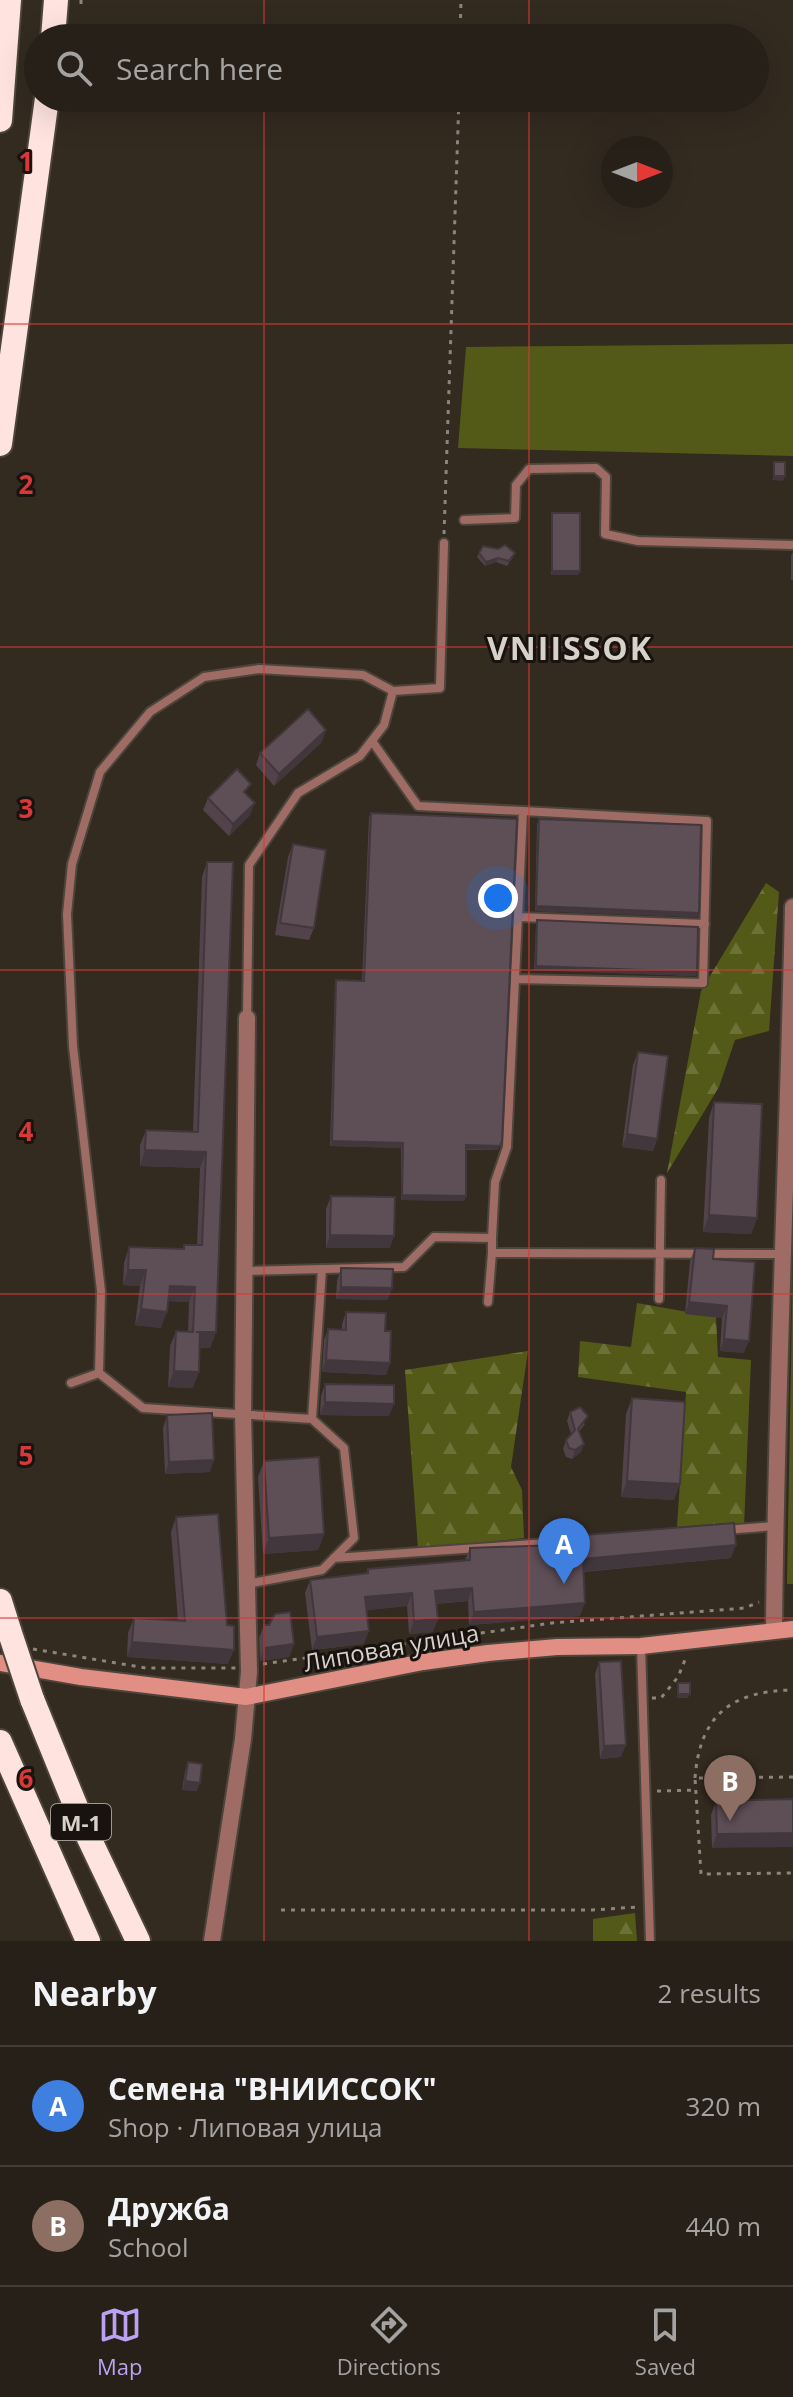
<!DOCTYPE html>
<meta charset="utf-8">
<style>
body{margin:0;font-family:"Open Sans",sans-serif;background:#2e2821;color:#f1f3f6}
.compass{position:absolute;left:601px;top:136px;width:72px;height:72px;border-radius:50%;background:#262018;box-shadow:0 8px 32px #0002;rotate:90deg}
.you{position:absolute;left:498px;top:898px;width:28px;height:28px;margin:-20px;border:6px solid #fff;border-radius:50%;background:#1a73e8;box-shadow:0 0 0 12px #1a73e833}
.badge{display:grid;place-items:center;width:52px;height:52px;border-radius:50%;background:#bca0f2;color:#fff;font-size:26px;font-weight:700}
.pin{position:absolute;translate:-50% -66px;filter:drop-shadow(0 2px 4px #0008)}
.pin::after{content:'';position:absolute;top:42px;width:28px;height:24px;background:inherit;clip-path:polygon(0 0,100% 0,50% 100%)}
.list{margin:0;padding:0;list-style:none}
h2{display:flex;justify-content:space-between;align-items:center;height:104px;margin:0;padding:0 32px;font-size:34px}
h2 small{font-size:26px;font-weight:400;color:#a4a3a2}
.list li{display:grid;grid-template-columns:52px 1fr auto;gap:24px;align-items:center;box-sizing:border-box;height:120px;padding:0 32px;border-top:2px solid #423e37}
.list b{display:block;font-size:30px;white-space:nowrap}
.list p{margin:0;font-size:26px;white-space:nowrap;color:#a4a3a2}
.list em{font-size:26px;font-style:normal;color:#a4a3a2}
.icon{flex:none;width:44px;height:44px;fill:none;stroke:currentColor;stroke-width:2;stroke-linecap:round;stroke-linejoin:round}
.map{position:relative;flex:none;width:793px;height:1941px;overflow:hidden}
.search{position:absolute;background:#262018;box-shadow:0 8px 32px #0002;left:24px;right:24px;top:24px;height:88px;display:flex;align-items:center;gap:20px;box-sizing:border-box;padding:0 28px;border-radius:44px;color:#a4a3a2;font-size:30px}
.sheet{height:344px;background:#262018}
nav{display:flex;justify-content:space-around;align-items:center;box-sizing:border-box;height:112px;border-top:2px solid #423e37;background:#262018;font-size:22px;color:#a4a3a2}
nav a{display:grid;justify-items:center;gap:4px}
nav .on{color:#bca0f2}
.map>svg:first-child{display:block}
.grass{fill:#535a17}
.forest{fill:url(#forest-firs)}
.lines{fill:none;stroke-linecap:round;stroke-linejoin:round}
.lane-casing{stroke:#4d453b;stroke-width:12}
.street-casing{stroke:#4d453b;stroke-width:20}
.secondary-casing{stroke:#4d453b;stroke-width:20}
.highway-casing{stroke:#4d453b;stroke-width:28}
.path{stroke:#8d857d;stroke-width:3;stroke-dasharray:4 6;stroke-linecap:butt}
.lane{stroke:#9f6c65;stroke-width:8}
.street{stroke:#9f6c65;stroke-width:16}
.secondary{stroke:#e18f84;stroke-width:16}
.highway{stroke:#fee3df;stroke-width:24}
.highway-bridge-casing{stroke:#4d453b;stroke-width:28;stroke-linecap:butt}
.highway-bridge{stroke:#fee3df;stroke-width:24}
.wall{fill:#514349}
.shaded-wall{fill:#42373c}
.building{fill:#5e4e55;stroke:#42373c;stroke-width:2}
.grid{fill:none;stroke:#d63938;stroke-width:2;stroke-opacity:0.55}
.labels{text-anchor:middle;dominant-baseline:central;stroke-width:6;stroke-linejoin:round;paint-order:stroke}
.shield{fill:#18130f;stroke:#9e9892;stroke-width:2}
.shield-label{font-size:22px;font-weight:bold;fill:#d7d1ca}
.street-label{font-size:24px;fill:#d7d1ca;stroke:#18130f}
.district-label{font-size:32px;font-weight:bold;letter-spacing:2px;fill:#d7d1ca;stroke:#18130f}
.grid-label{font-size:26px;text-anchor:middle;font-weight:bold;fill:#d63938;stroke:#18130f;stroke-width:6;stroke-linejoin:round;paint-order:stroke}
</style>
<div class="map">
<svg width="793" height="1941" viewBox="0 0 793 1941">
<defs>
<pattern id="forest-firs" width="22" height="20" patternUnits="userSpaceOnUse" patternTransform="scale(2)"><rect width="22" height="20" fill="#535a17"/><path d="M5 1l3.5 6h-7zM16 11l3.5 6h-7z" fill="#6b7137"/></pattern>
</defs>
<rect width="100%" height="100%" fill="#332a20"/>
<!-- grass -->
<path class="grass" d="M793,344V456L458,448L466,347Z"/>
<!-- forest -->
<path class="forest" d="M766,883L779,892L769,1031L735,1040L719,1087L667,1173L701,991Z
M793,1257V1584H787Z
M637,1303L716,1317L718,1357L751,1360L744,1527H677L686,1392L578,1377L580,1341L631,1347Z
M528,1351L511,1467L522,1490L524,1538L418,1549L405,1370Z
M635,1913L637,1941H593V1919Z"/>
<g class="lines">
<!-- lane casing -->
<g class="lane-casing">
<path id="lane" d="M464,520L515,518L516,485L529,469L596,468L606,477L605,534L638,541L793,545
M372,741L418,806L523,811L507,1147L495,1182L492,1238
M518,917L705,924
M516,979L703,983L707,821L523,811
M247,1018L249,865L298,793L360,756L384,725L393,691L440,688L444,543
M245,1271L404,1267L434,1237L492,1238V1253L784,1254
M659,1299L661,1180
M488,1302L492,1253
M99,1373L101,1291L73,1046L67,914L72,864L100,772L150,712L204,677L259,669L363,675L393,691
M71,1383L99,1373L143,1408L312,1419L344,1448L354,1538L322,1570L247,1584
M312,1419L322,1269
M725,1530L775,1526
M334,1558L592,1540
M641,1646L650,1941"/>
</g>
<!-- street casing -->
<g class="street-casing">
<path id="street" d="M774,1630C776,1389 788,1148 793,907
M212,1941L243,1739L249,1672L243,1413L247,1018"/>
</g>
<!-- secondary casing -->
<g class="secondary-casing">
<path id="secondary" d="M0,1663L81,1677L246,1697L423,1662L488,1653L557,1647L641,1646L793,1629"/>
</g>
<!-- highway casing -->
<g class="highway-casing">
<path id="highway" d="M53,38L56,0
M0,120L9,0
M0,444L47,98
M0,1601L10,1633
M32,1699L87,1834L138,1941
M0,1742L88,1941"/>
</g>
<!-- path -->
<path class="path" d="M81,4V0
M460,38L461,0
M444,534L459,98
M33,1649L146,1668H236
M263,1664L552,1623L745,1608L759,1602
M652,1698H661L678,1677L687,1655
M793,1777L695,1778L701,1874L793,1873
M695,1778C700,1714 732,1691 793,1690
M657,1791L696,1790
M281,1910H592L638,1907"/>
<!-- lane -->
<use href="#lane" class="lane"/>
<!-- street -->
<use href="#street" class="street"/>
<!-- secondary -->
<use href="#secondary" class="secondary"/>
<!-- highway -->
<use href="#highway" class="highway"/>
<!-- highway-bridge casing -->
<g class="highway-bridge-casing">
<path id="highway-bridge" d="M10,1633L32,1699"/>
</g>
<!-- highway-bridge -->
<use href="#highway-bridge" class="highway-bridge"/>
</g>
<!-- wall -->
<path class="wall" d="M552,513L580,571L578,575H551V517Z
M793,552V580H791V556Z
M479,553L513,557L507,566L496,562L485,566L477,557Z
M322,742L274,786L256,765L260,753Z
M208,798L250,815L229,836L203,810Z
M371,813L498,1150H466V1196L464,1201L401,1200V1148L330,1146L335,985L336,980L362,981L369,817Z
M539,819L699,913L697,917L535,911L537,824Z
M293,844L314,928L309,940L275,935L288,857Z
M207,862L216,1332L210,1348H200L193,1388L168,1387L170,1346L176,1331H188L189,1302L168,1301L161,1328L135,1325L140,1286L123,1285L124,1263L129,1247L183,1249L184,1245H197L200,1168L140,1166V1145L146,1130L193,1131L202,877Z
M537,920L697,972L695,976L534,970L536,925Z
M638,1052L657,1139L653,1151L622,1147L633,1065Z
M714,1102L757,1218L751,1234L703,1232L709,1118Z
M331,1196L390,1248H326V1209Z
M695,1248L713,1259L744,1353L720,1351L722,1318L685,1314L690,1261Z
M341,1268L388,1300L336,1299L337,1281Z
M346,1312L385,1331L390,1363L386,1375L322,1372L324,1340L328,1329L342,1330V1324Z
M325,1384L389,1416L320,1415L321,1396Z
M632,1398L674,1500L621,1497L626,1414Z
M570,1412L585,1424L579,1432L584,1444L581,1452L572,1459L566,1457L563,1449L566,1440L571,1434L567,1421Z
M167,1415L210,1472L165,1474L163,1428Z
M264,1461L324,1534L318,1550L263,1554L258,1477Z
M176,1517L227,1625L228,1664L127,1657L128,1633L134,1618L178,1621L171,1532Z
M585,1535L731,1558L584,1572L580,1616L469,1625L468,1601L437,1604L433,1632L409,1634L407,1606L367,1610L364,1644L312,1650L305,1593L310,1580L366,1573L368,1569L465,1560L470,1548L582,1545Z
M264,1625L294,1644L289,1657L260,1661L259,1638Z
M599,1662L621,1757L600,1759L595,1674Z
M188,1762L197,1791L182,1790L185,1771Z
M793,1799L712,1848L711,1815L716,1801Z"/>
<!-- shaded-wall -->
<path class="shaded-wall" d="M774,476H785L783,481L772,480Z
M498,558L496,562L485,566L486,562Z
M552,571H580L578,575H551Z
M326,730L322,742L274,786L279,774Z
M255,803L250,815L229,836L233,824Z
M536,906L699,913L697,917L535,911Z
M536,966L697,972L695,976L534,970Z
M627,1134L657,1139L653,1151L622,1147Z
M332,1141L403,1143L401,1148L330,1146Z
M466,1145L500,1146L498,1150L465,1149Z
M145,1150L206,1152L200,1168L140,1166Z
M402,1195L466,1196L464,1201L401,1200Z
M709,1215L757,1218L751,1234L703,1232Z
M330,1235L394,1236L390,1248H326Z
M128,1270H146L140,1286L123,1285Z
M170,1286L195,1287L189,1302L164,1301Z
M341,1287L392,1288L388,1300L336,1299Z
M689,1302L727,1306L722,1318L685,1314Z
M141,1309L167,1312L161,1328L135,1325Z
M196,1332H216L210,1348L190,1347Z
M724,1339L749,1341L744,1353L720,1351Z
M326,1360L390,1363L386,1375L322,1372Z
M174,1371L199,1372L193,1388L168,1387Z
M325,1402L394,1404L389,1416L320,1415Z
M584,1444L581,1452L572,1459L575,1450Z
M214,1460L210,1472L165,1474L169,1462Z
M627,1481L680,1484L674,1500L621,1497Z
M324,1534L318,1550L263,1554L269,1538Z
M736,1545L731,1558L578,1572L583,1559Z
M472,1588L468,1601L431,1604L435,1591Z
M412,1593L407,1606L361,1611L365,1597Z
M585,1603L580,1616L469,1625L474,1612Z
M438,1619L433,1632L409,1634L414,1621Z
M369,1631L364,1644L312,1650L317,1637Z
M132,1642L234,1650L228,1664L127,1657Z
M294,1644L289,1657L260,1661L264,1648Z
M678,1694H690L688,1698H676Z
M626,1745L621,1757L600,1759L604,1746Z
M185,1781L200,1783L197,1791L182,1790Z
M793,1833V1847L712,1848L717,1834Z"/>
<!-- building -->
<path class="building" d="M774,462H785V476H774Z
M552,513H580V571H552Z
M505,545L515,553L509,561L498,558L486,562L479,553L483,546L498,549Z
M308,709L326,730L279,774L260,753Z
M237,769L251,784L244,792L255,803L233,824L208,798Z
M371,813L517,819L502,1141L500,1146L466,1145V1196L402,1195L403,1143L332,1141L336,980L364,981Z
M539,819L701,825L699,913L536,906Z
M293,844L326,850L314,928L280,923Z
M207,862H233L216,1332H196H200L199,1372L174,1371L176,1331L193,1332L195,1287L170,1286L167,1312L141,1309L146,1270H128L129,1247L184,1249V1245H202L206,1152L145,1150L146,1130L198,1132Z
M537,920L698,927L697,972L536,966Z
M638,1052L668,1056L657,1139L627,1134Z
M714,1102L762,1104L757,1218L709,1215Z
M331,1196L395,1197L394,1236L330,1235Z
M695,1248L714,1249L713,1259L755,1262L749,1341L724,1339L727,1306L689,1302Z
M341,1268L393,1269L392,1288L341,1287Z
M346,1312L386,1313L385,1331H391L390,1363L326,1360L328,1329L346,1330Z
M325,1384L394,1385V1404L325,1402Z
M632,1398L685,1402L680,1484L627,1481Z
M580,1407L588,1416L578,1429L584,1444L575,1450L569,1448L566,1440L575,1430L570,1412Z
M212,1413L214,1460L169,1462L167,1415Z
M319,1457L324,1534L269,1538L264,1461Z
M218,1514L227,1625L234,1626V1650L132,1642L134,1618L185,1621L176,1517Z
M734,1523L736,1545L583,1559L585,1603L474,1612L472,1588L435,1591L438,1619L414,1621L412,1593L365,1597L369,1631L317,1637L310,1580L368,1573V1569L470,1560V1548L586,1544L585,1535Z
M290,1612L294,1644L264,1648V1625H269L275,1614Z
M621,1661L626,1745L604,1746L599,1662Z
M678,1683H690V1694H678Z
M188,1762L202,1764L200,1783L185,1781Z
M793,1799V1833L717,1834L716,1801Z"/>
<!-- grid -->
<path class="grid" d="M264,0V38M529,0V38M264,98V1941M529,98V1941M0,324H793M0,647H793M0,970H793M0,1294H793M0,1618H793"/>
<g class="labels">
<!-- shield labels -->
<rect class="shield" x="51" y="1804" width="60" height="36" rx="6"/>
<g class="shield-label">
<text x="81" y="1822">М-1</text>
</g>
<!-- street labels -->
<g class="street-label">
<text transform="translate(391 1647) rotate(-10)">Липовая улица</text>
</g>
<!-- district labels -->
<g class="district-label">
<text x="570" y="647">VNIISSOK</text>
</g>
</g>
<g class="grid-label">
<text x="26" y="171">1</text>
<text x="26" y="494">2</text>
<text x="26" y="818">3</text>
<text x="26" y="1141">4</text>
<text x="26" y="1465">5</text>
<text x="26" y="1788">6</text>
</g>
</svg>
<svg class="compass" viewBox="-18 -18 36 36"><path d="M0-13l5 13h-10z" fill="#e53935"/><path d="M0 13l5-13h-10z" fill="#a4a3a2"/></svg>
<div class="you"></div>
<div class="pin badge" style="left:564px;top:1584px;background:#3f7fe0">A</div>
<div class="pin badge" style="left:730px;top:1821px;background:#8d6e63">B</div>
<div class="search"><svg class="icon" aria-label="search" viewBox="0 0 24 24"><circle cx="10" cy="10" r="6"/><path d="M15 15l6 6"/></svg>Search here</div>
</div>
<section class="sheet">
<h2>Nearby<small>2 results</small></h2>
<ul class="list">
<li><span class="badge" style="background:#3f7fe0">A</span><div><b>Семена &quot;ВНИИССОК&quot;</b><p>Shop · Липовая улица</p></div><em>320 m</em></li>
<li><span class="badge" style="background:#8d6e63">B</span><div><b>Дружба</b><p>School</p></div><em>440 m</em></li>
</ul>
</section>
<nav>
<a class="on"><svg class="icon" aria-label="map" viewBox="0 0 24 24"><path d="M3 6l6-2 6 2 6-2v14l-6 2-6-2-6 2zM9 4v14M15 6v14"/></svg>Map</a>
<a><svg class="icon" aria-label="directions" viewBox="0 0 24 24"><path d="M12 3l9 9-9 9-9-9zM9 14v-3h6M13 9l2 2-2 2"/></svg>Directions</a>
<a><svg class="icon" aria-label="saved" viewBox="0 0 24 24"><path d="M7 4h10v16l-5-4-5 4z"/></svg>Saved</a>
</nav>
